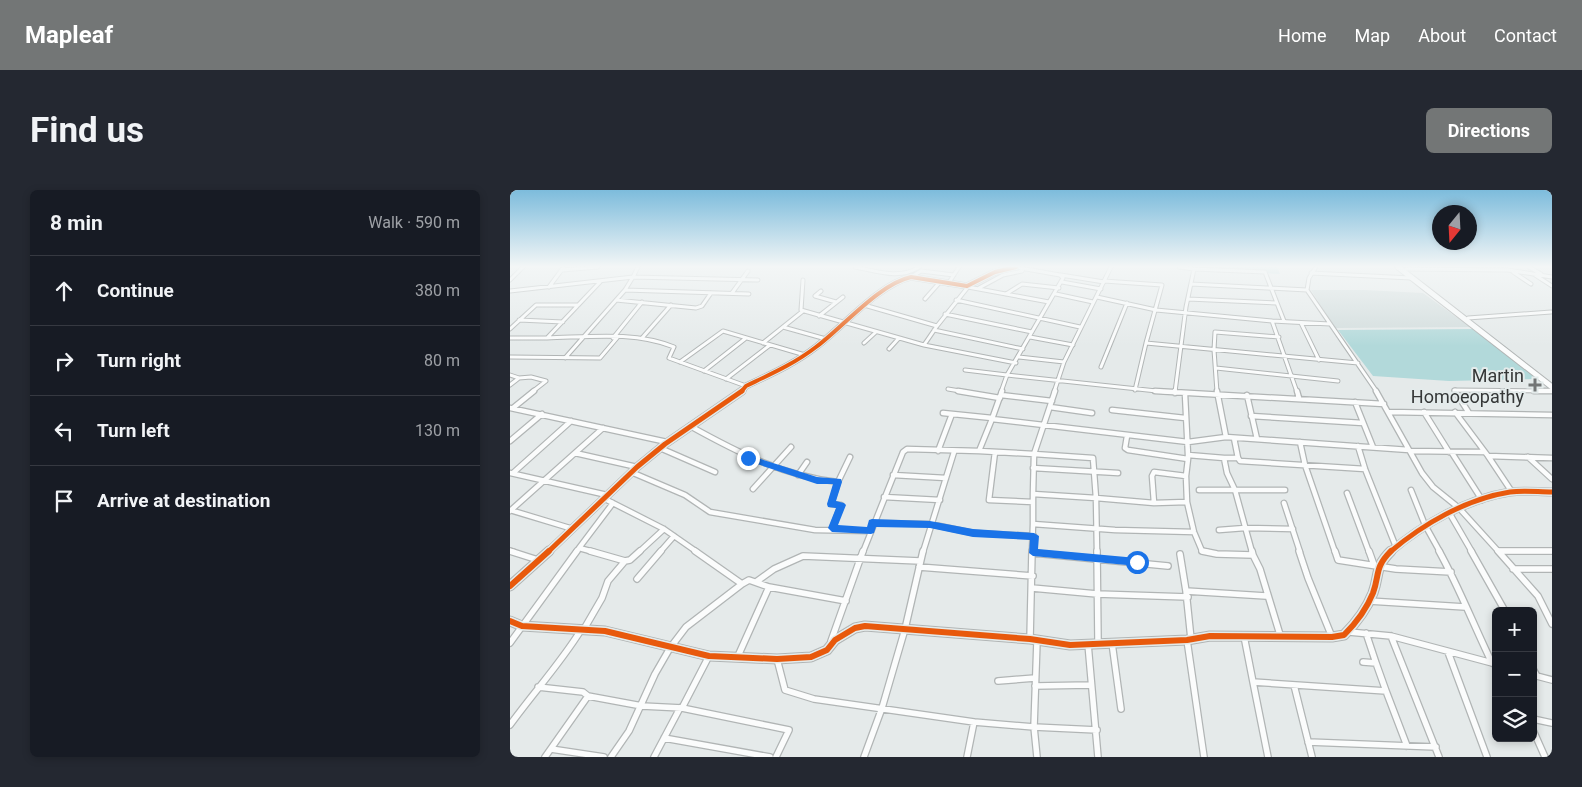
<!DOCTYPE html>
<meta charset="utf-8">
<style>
body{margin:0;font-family:Roboto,sans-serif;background:#242831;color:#f1f3f6}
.controls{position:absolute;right:15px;bottom:15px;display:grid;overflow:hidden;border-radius:8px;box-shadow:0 2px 8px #0003}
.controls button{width:45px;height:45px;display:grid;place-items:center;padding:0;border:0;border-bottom:1px solid #363941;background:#171b24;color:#f1f3f6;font:25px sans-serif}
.compass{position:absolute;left:922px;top:15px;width:45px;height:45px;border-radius:50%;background:#171b24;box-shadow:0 2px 8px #0003;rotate:198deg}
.stop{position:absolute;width:15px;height:15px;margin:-11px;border:4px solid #1a73e8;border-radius:50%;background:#fff}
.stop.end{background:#1a73e8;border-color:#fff;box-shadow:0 1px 5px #0008}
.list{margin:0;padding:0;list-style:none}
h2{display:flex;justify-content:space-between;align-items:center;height:65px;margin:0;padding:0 20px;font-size:21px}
h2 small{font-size:16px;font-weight:400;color:#9ea1a6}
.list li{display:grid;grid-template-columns:32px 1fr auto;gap:15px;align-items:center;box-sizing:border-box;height:70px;padding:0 20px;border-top:1px solid #363941}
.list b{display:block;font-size:19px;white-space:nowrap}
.list em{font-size:16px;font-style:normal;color:#9ea1a6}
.icon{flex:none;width:28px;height:28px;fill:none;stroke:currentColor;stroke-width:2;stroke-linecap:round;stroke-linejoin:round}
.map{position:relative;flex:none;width:1042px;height:567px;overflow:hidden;border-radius:8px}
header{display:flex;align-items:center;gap:30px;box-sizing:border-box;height:70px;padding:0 25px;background:#737676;color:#fff}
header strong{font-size:24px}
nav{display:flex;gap:28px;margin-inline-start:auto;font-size:18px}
.intro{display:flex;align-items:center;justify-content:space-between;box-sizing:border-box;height:120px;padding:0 30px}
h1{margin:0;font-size:35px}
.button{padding:12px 22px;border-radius:8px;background:#737676;color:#fff;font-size:18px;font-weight:700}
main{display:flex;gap:30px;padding:0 30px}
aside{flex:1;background:#171b24;border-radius:8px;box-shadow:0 2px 8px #0003}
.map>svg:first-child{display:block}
.built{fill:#d1dcdc}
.green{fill:#b2d9da}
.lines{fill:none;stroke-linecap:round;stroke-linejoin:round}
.street-far2-casing{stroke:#b1b5b5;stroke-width:5}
.street-far1-casing{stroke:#b1b5b5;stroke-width:7}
.street-casing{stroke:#b1b5b5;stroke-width:8}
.secondary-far2-casing{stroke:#b1b5b5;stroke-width:7}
.secondary-far1-casing{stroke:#b1b5b5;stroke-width:9}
.secondary-casing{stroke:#b1b5b5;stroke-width:11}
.street-far2{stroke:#fbfcfc;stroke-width:3}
.street-far1{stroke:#fbfcfc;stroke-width:4.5}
.street{stroke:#fbfcfc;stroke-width:5.5}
.secondary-far2{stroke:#fbfcfc;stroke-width:5}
.secondary-far1{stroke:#fbfcfc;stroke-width:6}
.secondary{stroke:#fbfcfc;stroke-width:8}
.cycleway-far2-casing{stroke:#e4ebeb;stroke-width:6}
.cycleway-far1-casing{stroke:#e4ebeb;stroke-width:8}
.cycleway-casing{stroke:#e4ebeb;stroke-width:9}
.cycleway-far2{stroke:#e8590c;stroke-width:4}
.cycleway-far1{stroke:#e8590c;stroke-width:5}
.cycleway{stroke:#e8590c;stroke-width:6}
.route{fill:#1a73e8}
.poi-dot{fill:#737676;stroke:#e4ebeb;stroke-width:2}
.labels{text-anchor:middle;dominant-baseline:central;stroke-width:4;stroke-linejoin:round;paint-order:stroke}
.poi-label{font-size:18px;fill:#353737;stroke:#e4ebeb;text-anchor:end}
</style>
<header>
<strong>Mapleaf</strong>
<nav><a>Home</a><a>Map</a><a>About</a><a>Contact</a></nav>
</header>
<div class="intro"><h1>Find us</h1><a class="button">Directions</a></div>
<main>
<aside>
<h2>8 min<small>Walk · 590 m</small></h2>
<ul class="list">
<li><svg class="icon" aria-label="ahead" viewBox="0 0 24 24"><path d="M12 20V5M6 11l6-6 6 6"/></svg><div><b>Continue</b></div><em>380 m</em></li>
<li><svg class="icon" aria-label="right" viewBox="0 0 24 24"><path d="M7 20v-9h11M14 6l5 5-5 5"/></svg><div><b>Turn right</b></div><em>80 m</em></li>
<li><svg class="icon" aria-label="left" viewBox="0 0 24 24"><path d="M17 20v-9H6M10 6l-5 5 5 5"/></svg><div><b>Turn left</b></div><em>130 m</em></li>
<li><svg class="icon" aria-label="arrive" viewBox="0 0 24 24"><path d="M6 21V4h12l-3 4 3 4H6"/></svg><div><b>Arrive at destination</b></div></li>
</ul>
</aside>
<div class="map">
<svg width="1042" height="567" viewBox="0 0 1042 567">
<rect width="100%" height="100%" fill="#e5eaea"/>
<!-- built -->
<path class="built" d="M801,100H854L913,103L960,137L825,138Z"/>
<!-- green -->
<path class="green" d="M705,77H767L770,84L705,80Z
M964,139L1029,189L939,191L863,186L828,140Z"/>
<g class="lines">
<!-- street-far2 casing -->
<g class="street-far2-casing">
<path id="street-far2" d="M345,77C367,81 389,90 409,77
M505,77L550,85L553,88L497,185L656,202
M806,77L799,88L797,100L867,202
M1019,77L1031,84
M684,79L755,82L774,131
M896,79L998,80L1042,87
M52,80L88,77
M1003,82L1021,94
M801,83L901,88
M551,85L594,92
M1025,85L1042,96
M401,87L411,81L444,85
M0,90L13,77
M293,90L291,120L414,155L427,136
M91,91L37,148C79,147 124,141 164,157L159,168L236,196
M594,91L652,95L636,153L848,173
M552,92L591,99
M438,94L449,77
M681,94L797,100
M39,97L53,78
M469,98L493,85L512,81L513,79
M115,100L239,104
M0,101L123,87L128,77
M311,101L305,106L326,112
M222,103L238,81
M496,104L512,94L549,98
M546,104L583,112
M587,107L646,120L762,131L787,202
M415,109L430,92
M678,109L767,113
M106,110L186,118L192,116L201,103
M446,110L570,137
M354,115L427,136L458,97L539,112
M435,124L522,142
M309,126L333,107
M958,128L1041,122
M9,130L53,132
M762,131L820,134
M791,133L809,170
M273,137L316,149
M0,139L26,115H68
M424,140L513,159
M520,147L563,155
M0,148H37
M103,148L132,112
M132,148L161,115
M253,153L293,121
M354,153L366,142
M414,155L506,173
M379,159L389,148
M0,167L90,168L107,148
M509,167L554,172
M55,168L115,100L123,87L248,90
M170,172L213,141L295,165
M591,177L617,113
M706,178L828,191
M455,180L497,185L491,202
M194,181L236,148
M0,185L9,188L0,195
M9,188L21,187L36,191L22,202
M216,189L260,155
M438,199L456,202
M625,200L636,153
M544,202L554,172L601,77
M665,202L676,117L684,79L669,77
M707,202L704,160L705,142L769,147
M945,202L944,200L1042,201"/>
</g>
<!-- street-far1 casing -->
<g class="street-far1-casing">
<path id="street-far1" d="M448,201L490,208
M492,201L482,229L678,252L716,247L899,260
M645,201L874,214
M707,201L716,247
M787,201L789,208
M866,201L912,283L923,297L949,318L989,362
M945,201L959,223
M1024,201H1042
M665,203V201
M675,204L678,265L714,268L717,283L725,300H775
M491,205L542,211
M737,205L747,249
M845,212L863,257
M540,217L582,223
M0,218L157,252
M3,218L24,201
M602,220L675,228
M879,222L1042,225
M914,222L939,262
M945,222L975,262
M433,223L482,228
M741,226L853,233
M180,236C227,262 273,286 328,292
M617,246L615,258L618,260L678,269V265
M724,248L728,268
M0,251L32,224
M790,252L795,275L825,362
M848,256L855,279L886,357
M150,258L205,282
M428,261L442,224
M469,261L524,264L545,201
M900,261L975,262L978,266L1042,268
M485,262L479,310L523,312
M65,263L127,277
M942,263L972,310
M524,264L583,268L586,308L523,304Z
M978,266L1002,302
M1018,267L1042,289
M714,268H728L730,271L855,279
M523,278L608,283
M121,282L175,305L200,322L305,340L361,341
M0,283L97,305
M3,283L61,231
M288,285L297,272
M383,285L436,288
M676,286L678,269
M243,299L281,257
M689,300H725L742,362
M901,300L915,335L930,362
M837,303L859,362
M523,304V334L605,340L684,342
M374,307L430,310
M93,308L154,339L187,362
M644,313L677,312L684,342L692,361L698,362
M774,313L790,362
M0,320L63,339
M0,321L93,238
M940,324L962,362
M363,333L420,334L463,343L524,346
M322,339L331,315L321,314L328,292L340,267
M709,340L735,338L783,339
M0,361L4,362
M989,361H1042
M66,362L69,358
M84,362L69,358L103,313
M129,362L154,339
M150,362L164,346
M353,362L393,262L397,259L469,261L482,229
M413,362L444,262
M522,362L523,334
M587,362L586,308L644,313L642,286L644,282L676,286L677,312"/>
</g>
<!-- street casing -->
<g class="street-casing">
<path id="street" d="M0,361L28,370
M185,361L232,394L239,390L259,397L228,466
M587,361L588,452
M692,361L707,364L743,365L750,379L771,448
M742,361L743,365
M789,361L798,388L822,447
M825,361L828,370L886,379L941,382
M859,361L864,375
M929,361C949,397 964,436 982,473
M961,361L995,421
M988,361L1028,406L1042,434
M989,361H1042
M523,363L658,376
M670,364L676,401
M115,371L120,370L130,361
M409,377L523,386
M1003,379H1042
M127,389L151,361
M246,392L264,379L293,366L410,371
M259,397L336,411
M522,398L587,404L678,407
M859,411L955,417
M74,439L92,408L98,391L115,371L80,361
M839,442L881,446L986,474
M856,443L866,473
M734,446L743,492
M881,446L929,567
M520,449L522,361
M681,449L676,401L756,406
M677,450L694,567
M321,451L353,361
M0,453L67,361
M602,453L611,519
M578,454L588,567
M938,462L977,567
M267,469L275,500L304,509L464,532L524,537L527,451
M1023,479L1027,486
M1023,485L1042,490
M488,491L525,488
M784,495L802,567
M525,496L580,495
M28,497L73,502L78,506
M876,501L897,556
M172,518L279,540L266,567
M1023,529L1042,533
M0,535C23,503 50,474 71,440
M1023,540L1035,567
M154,548L260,567
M798,552L926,557
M41,559L94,567
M35,567L78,506L132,516L172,518L199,466
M101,567L119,541L145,484L160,458L176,437L232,394
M144,567L170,518
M354,567L372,518L395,439L413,361
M457,567L464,532
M527,567L524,537L587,540
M758,567L743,492L876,501L866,473L853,472"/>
</g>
<!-- secondary-far2 casing -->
<g class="secondary-far2-casing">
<path id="secondary-far2" d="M888,77L1042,197
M231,202L236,196C261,184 284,174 306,157C333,137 369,94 401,87L457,96L485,82L506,77"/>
</g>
<!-- secondary-far1 casing -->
<g class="secondary-far1-casing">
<path id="secondary-far1" d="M38,362L127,277L155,254L232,201
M880,362C913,334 956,309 1000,302C1014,300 1028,302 1042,302"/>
</g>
<!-- secondary casing -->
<g class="secondary-casing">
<path id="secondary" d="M0,396L39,361
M0,431L12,436L95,441L199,466L267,469L301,467L317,460L325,450L345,438L355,436L520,449L560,455L677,450L700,446L822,447L834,445C845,434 857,418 863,403C870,384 864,378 881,361"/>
</g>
<!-- street-far2 -->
<use href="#street-far2" class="street-far2"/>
<!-- street-far1 -->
<use href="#street-far1" class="street-far1"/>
<!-- street -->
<use href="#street" class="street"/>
<!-- secondary-far2 -->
<use href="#secondary-far2" class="secondary-far2"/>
<!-- secondary-far1 -->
<use href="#secondary-far1" class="secondary-far1"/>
<!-- secondary -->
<use href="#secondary" class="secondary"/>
<!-- cycleway-far2 casing -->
<g class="cycleway-far2-casing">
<path id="cycleway-far2" d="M231,202L236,196C261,184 284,174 306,157C333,137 369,94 401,87L457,96L485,82L506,77"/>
</g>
<!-- cycleway-far1 casing -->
<g class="cycleway-far1-casing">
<path id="cycleway-far1" d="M38,362L127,277L155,254L232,201
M880,362C913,334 956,309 1000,302C1014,300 1028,302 1042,302"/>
</g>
<!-- cycleway casing -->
<g class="cycleway-casing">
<path id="cycleway" d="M0,396L39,361
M0,431L12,436L95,441L199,466L267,469L301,467L317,460L325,450L345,438L355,436L520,449L560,455L677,450L700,446L822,447L834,445C845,434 857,418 863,403C870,384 864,378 881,361"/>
</g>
<!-- cycleway-far2 -->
<use href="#cycleway-far2" class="cycleway-far2"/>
<!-- cycleway-far1 -->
<use href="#cycleway-far1" class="cycleway-far1"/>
<!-- cycleway -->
<use href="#cycleway" class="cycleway"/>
</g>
<!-- sky -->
<linearGradient id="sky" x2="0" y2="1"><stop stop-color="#7dbcdc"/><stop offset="0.49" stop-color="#f3f6f6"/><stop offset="1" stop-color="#f3f6f6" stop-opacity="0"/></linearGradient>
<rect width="1042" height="156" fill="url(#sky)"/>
<!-- route -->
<path class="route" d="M235,265H238L307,287L331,289L332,292L326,311L334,313L336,315L328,335L357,337L359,330L362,329L420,331L463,339L524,343L529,346L528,359L627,368L631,372L627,376L523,366L519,363L520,350L463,347L420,338L366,337L364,343L361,344L322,342L318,338L326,318L318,317L317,314L323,294H307L235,270Z"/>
<!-- markers -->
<path class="poi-dot" d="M1022.5 187.5h5v5h5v5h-5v5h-5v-5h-5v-5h5z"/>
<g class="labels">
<!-- poi labels -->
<g class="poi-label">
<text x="1014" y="185">Martin<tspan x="1014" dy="21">Homoeopathy</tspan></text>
</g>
</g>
</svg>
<div class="controls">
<button>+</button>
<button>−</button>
<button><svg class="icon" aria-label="layers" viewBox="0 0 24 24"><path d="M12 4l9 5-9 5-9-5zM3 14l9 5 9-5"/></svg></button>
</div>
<svg class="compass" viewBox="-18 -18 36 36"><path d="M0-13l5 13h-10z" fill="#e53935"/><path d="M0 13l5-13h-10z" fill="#9ea1a6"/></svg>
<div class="stop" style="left:627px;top:372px"></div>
<div class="stop end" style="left:238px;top:268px"></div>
</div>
</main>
